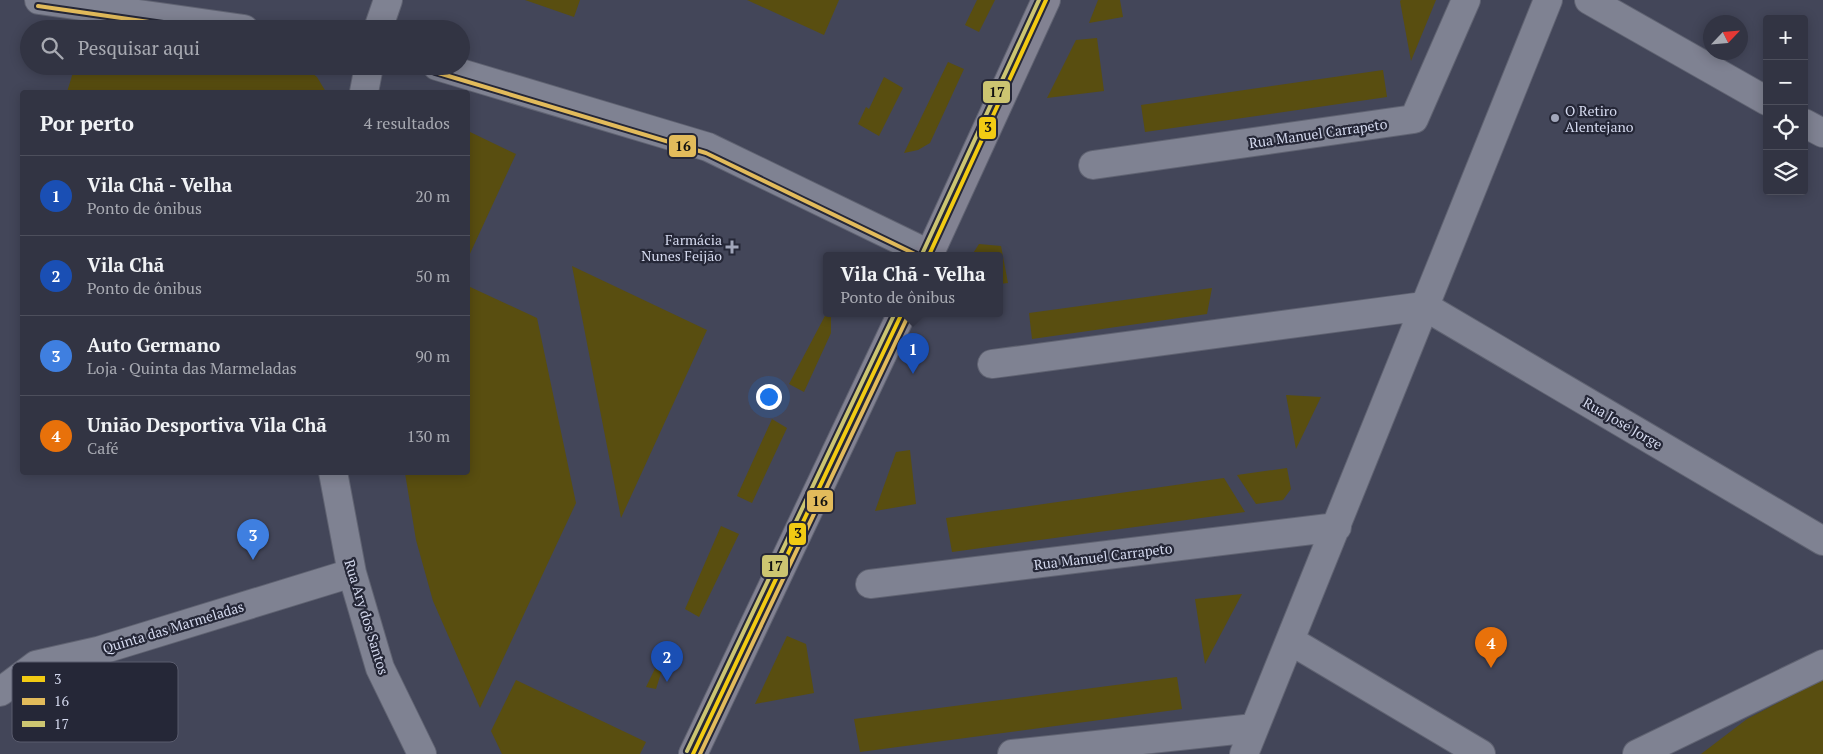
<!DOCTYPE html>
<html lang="pt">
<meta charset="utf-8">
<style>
body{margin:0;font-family:"PT Serif",serif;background:#3d3f4e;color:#f1f3f6}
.controls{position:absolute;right:15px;top:15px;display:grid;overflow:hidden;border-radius:5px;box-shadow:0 2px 12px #0003}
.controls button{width:45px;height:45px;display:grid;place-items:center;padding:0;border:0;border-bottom:1px solid #4d4f5c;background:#323443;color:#f1f3f6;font:25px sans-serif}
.compass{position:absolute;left:1703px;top:15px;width:45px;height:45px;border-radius:50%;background:#323443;box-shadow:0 2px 12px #0003;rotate:64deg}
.you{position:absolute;left:768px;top:396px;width:18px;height:18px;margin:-12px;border:4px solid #fff;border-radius:50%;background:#1a73e8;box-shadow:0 0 0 8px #1a73e833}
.badge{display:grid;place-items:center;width:32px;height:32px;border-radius:50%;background:#a1a6ba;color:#fff;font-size:16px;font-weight:700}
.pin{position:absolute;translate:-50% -41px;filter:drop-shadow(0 1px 2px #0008)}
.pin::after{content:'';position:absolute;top:26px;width:18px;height:15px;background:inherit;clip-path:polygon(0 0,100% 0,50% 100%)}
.popup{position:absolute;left:823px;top:252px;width:180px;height:65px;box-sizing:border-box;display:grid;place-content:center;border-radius:5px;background:#323443;filter:drop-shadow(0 1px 4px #0005);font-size:16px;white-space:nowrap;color:#a8aab2}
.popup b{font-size:19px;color:#f1f3f6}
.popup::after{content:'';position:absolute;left:50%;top:100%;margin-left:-10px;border:10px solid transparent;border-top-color:#323443}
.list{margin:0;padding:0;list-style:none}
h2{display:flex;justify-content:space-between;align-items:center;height:65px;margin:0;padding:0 20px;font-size:21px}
h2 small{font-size:16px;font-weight:400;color:#a8aab2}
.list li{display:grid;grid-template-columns:32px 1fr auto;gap:15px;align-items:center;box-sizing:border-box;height:80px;padding:0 20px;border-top:1px solid #4d4f5c}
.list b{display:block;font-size:19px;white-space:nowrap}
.list p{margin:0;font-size:16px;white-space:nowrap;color:#a8aab2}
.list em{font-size:16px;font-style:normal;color:#a8aab2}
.icon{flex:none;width:28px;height:28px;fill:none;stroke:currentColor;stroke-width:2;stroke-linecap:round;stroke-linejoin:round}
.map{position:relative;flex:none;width:1823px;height:754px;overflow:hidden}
.search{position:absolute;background:#323443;box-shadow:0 2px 12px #0003;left:20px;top:20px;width:450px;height:55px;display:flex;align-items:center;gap:12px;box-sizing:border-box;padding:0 18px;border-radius:28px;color:#a8aab2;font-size:19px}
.panel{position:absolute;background:#323443;box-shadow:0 2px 12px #0003;left:20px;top:90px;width:450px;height:385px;border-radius:5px}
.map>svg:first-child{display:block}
.green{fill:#594e10}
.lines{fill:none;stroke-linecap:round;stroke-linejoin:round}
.street-casing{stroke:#606372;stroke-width:30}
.secondary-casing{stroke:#606372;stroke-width:30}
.street{stroke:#7f8292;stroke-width:28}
.secondary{stroke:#828292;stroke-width:28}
.bus-1-casing{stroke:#252737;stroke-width:8}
.bus-2-casing{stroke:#252737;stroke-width:8}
.bus-3-casing{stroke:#252737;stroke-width:8}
.bus-1{stroke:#f2cb13;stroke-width:4}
.bus-2{stroke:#e2bb5b;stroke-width:4}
.bus-3{stroke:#ccc571;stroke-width:4}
.poi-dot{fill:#a1a6ba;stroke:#252737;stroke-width:2}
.labels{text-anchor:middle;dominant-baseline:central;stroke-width:4.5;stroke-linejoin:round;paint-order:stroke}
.poi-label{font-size:14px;fill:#d4d9ee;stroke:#252737;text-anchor:start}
.street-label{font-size:14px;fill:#d4d9ee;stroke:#252737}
.key{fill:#252737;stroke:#5a5c6e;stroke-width:1}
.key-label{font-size:14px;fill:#d4d9ee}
.line-badge{stroke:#252737;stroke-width:2}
.pale-badge-label{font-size:14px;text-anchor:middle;font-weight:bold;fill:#111}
</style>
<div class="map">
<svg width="1823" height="754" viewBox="0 0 1823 754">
<rect width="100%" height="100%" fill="#434659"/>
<!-- green -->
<path class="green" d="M525,0H580L574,17Z
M747,0H839L824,35Z
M977,0H995L979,32L965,25Z
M1098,0H1120L1123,17L1089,23Z
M1401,0H1436L1411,61L1400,1Z
M1097,38L1104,91L1047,98L1076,40Z
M948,62L964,69L930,143L918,150L904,153Z
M75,66H303L317,77L326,92H67Z
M1383,70L1387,97L1145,132L1141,105Z
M884,77L903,88L879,136L858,124L866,107L869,109Z
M468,131L516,154L468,258Z
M979,244L1001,246L1008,283L999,284V255H972Z
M572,266L707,330L621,518Z
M468,286L537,318L576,503L480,708L433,601L416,540L405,473L468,472Z
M1212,288L1207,314L1032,339L1029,313Z
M827,312L831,316V333L804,392L789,384Z
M1286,395L1321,397L1296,449Z
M772,419L787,428L752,503L737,496Z
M910,450L916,504L875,511L896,452Z
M1287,468L1291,489L1283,500L1256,504L1237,475Z
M1224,478L1245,512L952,552L946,518Z
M721,526L739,534L699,617L685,609Z
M1242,594L1205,664L1195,599Z
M787,636L806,644L814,693L755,704Z
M668,642L680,649L669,672L662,670L656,689L646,687Z
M1177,677L1182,709L860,752L854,719Z
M1823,679V754H1701L1747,719Z
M516,680L646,742L640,754H502L491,731Z"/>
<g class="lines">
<!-- street casing -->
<g class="street-casing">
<path id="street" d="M39,0L244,29
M1589,0L1767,101
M378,29L388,0
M437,66L708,147L929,254
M364,92L369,66
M1804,123L1823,133
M1093,165L1414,119L1466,0
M992,364L1424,306L1823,541
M333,472L352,573L380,668L422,754
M870,584L1337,527
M1291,641L1481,754
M0,692L36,665L98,651L352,573
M1012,754L1254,728
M1244,754C1347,504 1446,251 1548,0
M1637,754L1823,664"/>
</g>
<!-- secondary casing -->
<g class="secondary-casing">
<path id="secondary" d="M929,255L1046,0
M693,754L902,313"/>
</g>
<!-- street -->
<use href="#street" class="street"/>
<!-- secondary -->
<use href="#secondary" class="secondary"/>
<!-- bus-1 casing -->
<g class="bus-1-casing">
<path id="bus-1" d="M929,255L1046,0
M693,754L902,313"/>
</g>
<!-- bus-2 casing -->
<g class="bus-2-casing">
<path id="bus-2" d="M38,6L198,29
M435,72L706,153L917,255
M700,754L908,316"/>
</g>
<!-- bus-3 casing -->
<g class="bus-3-casing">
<path id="bus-3" d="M923,252L1039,0
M687,751L895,313"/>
</g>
<!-- bus-1 -->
<use href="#bus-1" class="bus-1"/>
<!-- bus-2 -->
<use href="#bus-2" class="bus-2"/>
<!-- bus-3 -->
<use href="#bus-3" class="bus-3"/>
</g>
<!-- markers -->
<g class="poi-dot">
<circle cx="1555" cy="118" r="5"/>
<path d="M729.5 239.5h5v5h5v5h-5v5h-5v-5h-5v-5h5z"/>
</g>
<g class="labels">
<!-- poi labels -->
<g class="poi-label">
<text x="1565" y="110">O Retiro<tspan x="1565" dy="16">Alentejano</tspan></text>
<text x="722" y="239" text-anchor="end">Farmácia<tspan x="722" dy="16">Nunes Feijão</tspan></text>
</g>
<!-- street labels -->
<g class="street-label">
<text transform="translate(1318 133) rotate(-8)">Rua Manuel Carrapeto</text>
<text transform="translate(1623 423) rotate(30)">Rua José Jorge</text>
<text transform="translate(1103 556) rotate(-7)">Rua Manuel Carrapeto</text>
<text transform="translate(367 617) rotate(73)">Rua Ary dos Santos</text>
<text transform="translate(173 627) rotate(-17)">Quinta das Marmeladas</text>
</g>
</g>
<!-- legend -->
<rect x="12" y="662" width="166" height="80" rx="8" class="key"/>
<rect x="22" y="676" width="23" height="6" fill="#f2cb13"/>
<rect x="22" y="698" width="23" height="7" fill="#e2bb5b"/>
<rect x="22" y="721" width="23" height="6" fill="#ccc571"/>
<g class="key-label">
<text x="54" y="684">3</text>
<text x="54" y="706">16</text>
<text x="54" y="729">17</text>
</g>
<g class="line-badge">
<rect x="982" y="80" width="29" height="24" rx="5" fill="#ccc571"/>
<rect x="978" y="116" width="19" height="24" rx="5" fill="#f2cb13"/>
<rect x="668" y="134" width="29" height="24" rx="5" fill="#e2bb5b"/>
<rect x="806" y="489" width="28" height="24" rx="5" fill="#e2bb5b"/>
<rect x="788" y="522" width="19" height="24" rx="5" fill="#f2cb13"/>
<rect x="761" y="554" width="28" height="24" rx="5" fill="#ccc571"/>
</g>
<g class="pale-badge-label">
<text x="997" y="97">17</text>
<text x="988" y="132">3</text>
<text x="683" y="151">16</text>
<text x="820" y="506">16</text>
<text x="798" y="538">3</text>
<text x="775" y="571">17</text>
</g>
</svg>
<div class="controls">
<button>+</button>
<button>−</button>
<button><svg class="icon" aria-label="locate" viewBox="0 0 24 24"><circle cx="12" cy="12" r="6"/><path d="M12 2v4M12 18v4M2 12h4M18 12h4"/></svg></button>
<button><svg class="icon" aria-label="layers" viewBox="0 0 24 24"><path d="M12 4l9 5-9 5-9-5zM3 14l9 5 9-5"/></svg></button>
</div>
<svg class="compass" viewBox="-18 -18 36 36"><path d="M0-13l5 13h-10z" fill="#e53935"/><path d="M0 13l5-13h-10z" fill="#a8aab2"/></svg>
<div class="you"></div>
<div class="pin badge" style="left:913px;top:374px;background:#1a4fb4">1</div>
<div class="popup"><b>Vila Chã - Velha</b>Ponto de ônibus</div>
<div class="pin badge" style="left:667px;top:682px;background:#1a4fb4">2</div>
<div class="pin badge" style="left:253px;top:560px;background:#3f7fe0">3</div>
<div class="pin badge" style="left:1491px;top:668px;background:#e8710a">4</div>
<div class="search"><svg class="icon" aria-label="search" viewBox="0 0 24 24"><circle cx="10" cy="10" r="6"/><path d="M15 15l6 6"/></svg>Pesquisar aqui</div>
<section class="panel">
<h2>Por perto<small>4 resultados</small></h2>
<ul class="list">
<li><span class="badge" style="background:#1a4fb4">1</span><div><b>Vila Chã - Velha</b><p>Ponto de ônibus</p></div><em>20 m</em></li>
<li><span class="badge" style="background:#1a4fb4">2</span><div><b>Vila Chã</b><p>Ponto de ônibus</p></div><em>50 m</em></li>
<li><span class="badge" style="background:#3f7fe0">3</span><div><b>Auto Germano</b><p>Loja · Quinta das Marmeladas</p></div><em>90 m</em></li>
<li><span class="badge" style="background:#e8710a">4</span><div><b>União Desportiva Vila Chã</b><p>Café</p></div><em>130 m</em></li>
</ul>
</section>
</div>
